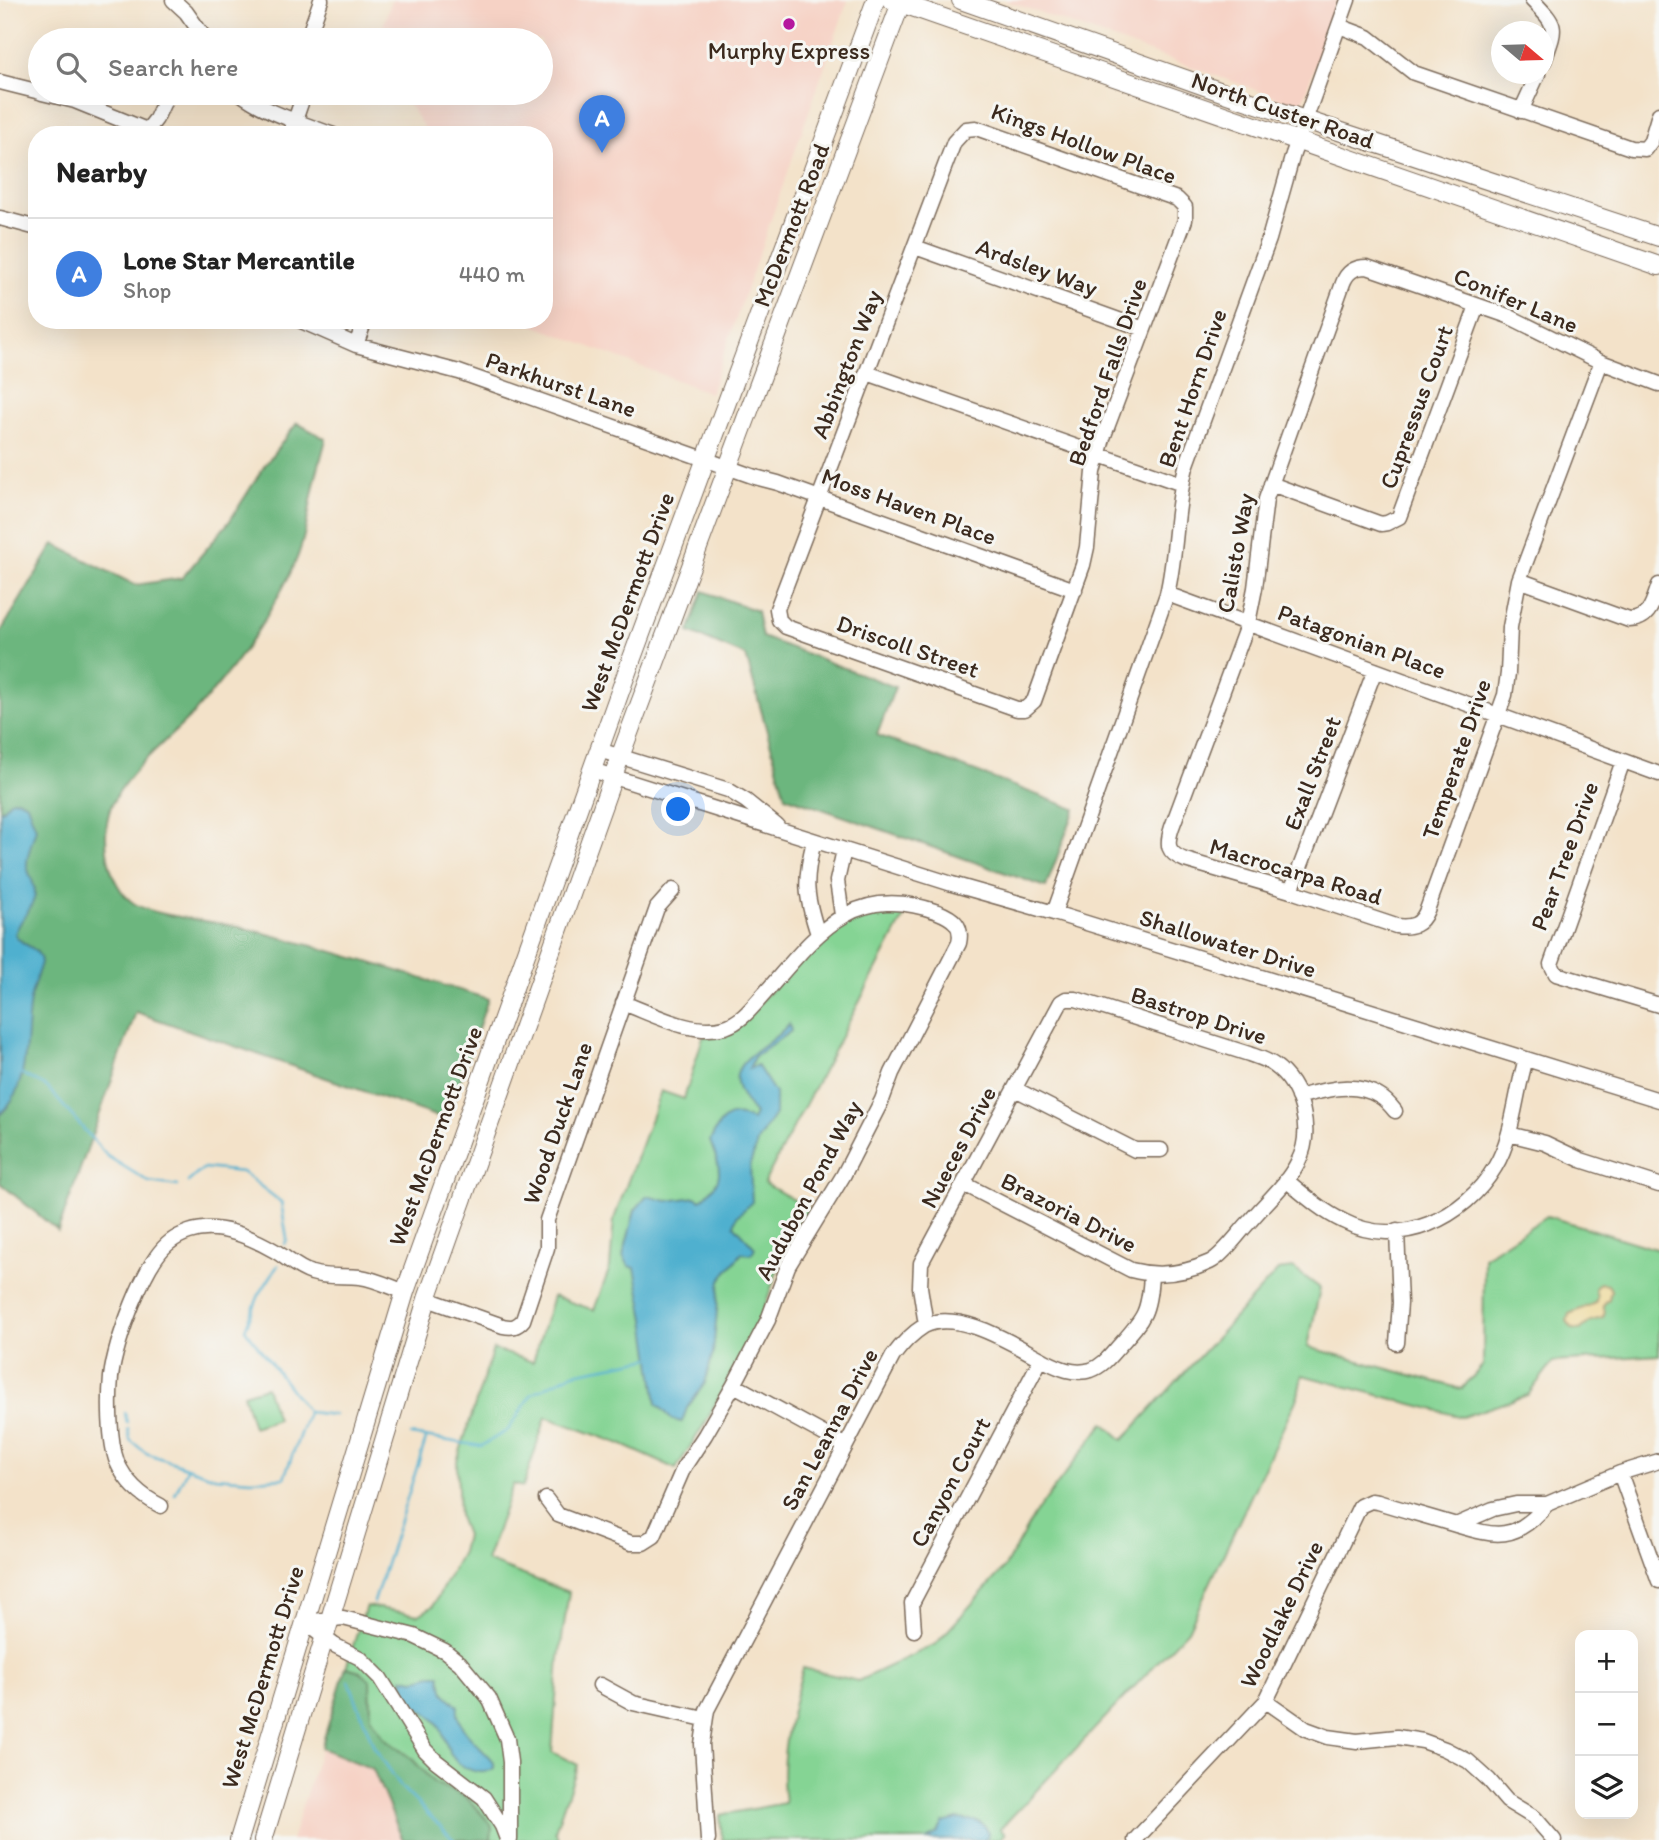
<!DOCTYPE html>
<meta charset="utf-8">
<style>
body{margin:0;font-family:Itim,sans-serif;background:#f6f6f6;color:#222}
.controls{position:absolute;right:21px;bottom:21px;display:grid;overflow:hidden;border-radius:14px;box-shadow:0 7px 28px #0002}
.controls button{width:63px;height:63px;display:grid;place-items:center;padding:0;border:0;border-bottom:2px solid #e0e0e0;background:#fff;color:#222;font:35px sans-serif}
.compass{position:absolute;left:1491px;top:21px;width:63px;height:63px;border-radius:50%;background:#fff;box-shadow:0 7px 28px #0002;rotate:109deg}
.you{position:absolute;left:679px;top:810px;width:24px;height:24px;margin:-18px;border:5px solid #fff;border-radius:50%;background:#1a73e8;box-shadow:0 0 0 10px #1a73e833}
.badge{display:grid;place-items:center;width:46px;height:46px;border-radius:50%;background:#b5179e;color:#fff;font-size:23px;font-weight:700}
.pin{position:absolute;translate:-50% -58px;filter:drop-shadow(0 2px 4px #0008)}
.pin::after{content:'';position:absolute;top:37px;width:24px;height:21px;background:inherit;clip-path:polygon(0 0,100% 0,50% 100%)}
.list{margin:0;padding:0;list-style:none}
h2{display:flex;justify-content:space-between;align-items:center;height:91px;margin:0;padding:0 28px;font-size:30px}
h2 small{font-size:23px;font-weight:400;color:#767676}
.list li{display:grid;grid-template-columns:46px 1fr auto;gap:21px;align-items:center;box-sizing:border-box;height:112px;padding:0 28px;border-top:2px solid #e0e0e0}
.list b{display:block;font-size:26px;white-space:nowrap}
.list p{margin:0;font-size:23px;white-space:nowrap;color:#767676}
.list em{font-size:23px;font-style:normal;color:#767676}
.icon{flex:none;width:38px;height:38px;fill:none;stroke:currentColor;stroke-width:2;stroke-linecap:round;stroke-linejoin:round}
.map{position:relative;flex:none;width:1659px;height:1840px;overflow:hidden}
.search{position:absolute;background:#fff;box-shadow:0 7px 28px #0002;left:28px;top:28px;width:525px;height:77px;display:flex;align-items:center;gap:18px;box-sizing:border-box;padding:0 24px;border-radius:38px;color:#767676;font-size:26px}
.panel{position:absolute;background:#fff;box-shadow:0 7px 28px #0002;left:28px;top:126px;width:525px;height:203px;border-radius:28px}
.map>svg:first-child{display:block}
.built{fill:#f6d2c5}
.green{fill:#85d494;stroke:#607f59;stroke-width:2}
.forest{fill:#6cb67e;stroke:#54704e;stroke-width:2}
.sand{fill:#eeda9e;stroke:#94825e;stroke-width:2}
.water{fill:#50b0cf;stroke:#466d76;stroke-width:2}
.lines{fill:none;stroke-linecap:round;stroke-linejoin:round}
.stream{stroke:#50b0cf;stroke-width:2.5}
.minor-casing{stroke:#7b6a5a;stroke-width:17}
.major-casing{stroke:#7b6a5a;stroke-width:20}
.minor{stroke:#fff;stroke-width:14}
.major{stroke:#fff;stroke-width:18}
.poi-dot{fill:#b5179e;stroke:#f6f6f2;stroke-width:2.5}
.labels{text-anchor:middle;dominant-baseline:central;stroke-width:6;stroke-linejoin:round;paint-order:stroke}
.poi-label{font-size:24px;fill:#3b2a1e;stroke:#f6f6f2}
.street-label{font-size:24px;fill:#3b2a1e;stroke:#f6f6f2}
</style>
<div class="map">
<svg width="1659" height="1840" viewBox="0 0 1659 1840">
<rect width="100%" height="100%" fill="#f6f6f2"/>
<filter id="ink" filterUnits="userSpaceOnUse"><feTurbulence type="fractalNoise" baseFrequency=".0143" numOctaves="2"/><feDisplacementMap in="SourceGraphic" scale="14" xChannelSelector="R" yChannelSelector="G"/><feConvolveMatrix kernelMatrix="1 2 1 2 8 2 1 2 1" color-interpolation-filters="sRGB"/></filter>
<filter id="wash" filterUnits="userSpaceOnUse"><feTurbulence type="fractalNoise" baseFrequency=".00686" numOctaves="4" result="noise"/><feDisplacementMap in="SourceGraphic" scale="28" xChannelSelector="R" yChannelSelector="G"/><feGaussianBlur stdDeviation="1.57" result="paint"/><feColorMatrix in="noise" values="0 0 0 0 0 0 0 0 0 0 0 0 0 0 0 0 0 1.4 0 .05"/><feComposite in="paint" operator="in"/></filter>
<g filter="url(#wash)">
<rect width="100%" height="100%" fill="#f3e2c9"/>
<!-- built -->
<path class="built" d="M392,0H848L710,393L520,320H544V135H429L401,93H541V40H378Z
M1004,0H1337L1301,106Z
M321,1748L373,1769L403,1840H291Z"/>
<!-- green -->
<path class="green" d="M883,911H904V917L764,1183L812,1210L778,1269L762,1314L707,1420L676,1469L618,1443L546,1417L523,1487L513,1484L486,1561L569,1592L559,1658L552,1752L578,1765L555,1831L559,1840H491L490,1823L466,1797L434,1783L413,1760L384,1738L371,1717L370,1680L360,1671L346,1667L366,1606L419,1615L433,1606L462,1552L466,1535L459,1517L457,1461L493,1349L533,1362L553,1296L594,1310L610,1267L614,1219L661,1091L684,1099L703,1037L728,1033L830,931L851,919Z
M1547,1216L1659,1250V1355L1553,1362L1528,1395L1462,1417L1302,1375L1298,1396L1188,1630L1000,1829L1005,1834L999,1840H722L720,1815L785,1803C778,1756 791,1713 803,1668L858,1681L936,1644L1005,1567L1034,1515L1104,1423L1123,1440L1278,1270L1293,1268L1320,1288L1308,1347L1462,1389L1483,1365L1484,1257Z
M266,1387L277,1419L253,1427L243,1394Z"/>
<!-- forest -->
<path class="forest" d="M297,423L326,439C322,456 316,473 313,491C308,514 306,536 297,558C291,574 282,590 273,605C252,644 224,679 195,712C168,740 131,767 113,802C99,831 106,886 135,904C154,916 213,921 239,927C323,947 405,973 488,999L447,1120L136,1012L58,1231L0,1183V633L54,544L135,585L182,578L229,522L265,465Z
M703,591L757,611L762,637L895,687L877,735L1075,809L1046,887L785,796L746,656L689,632Z
M346,1667L360,1671L370,1680L371,1717L384,1738L413,1760L434,1783L466,1797L490,1823L492,1828L491,1840H403L373,1769L321,1748Z"/>
<!-- sand -->
<path class="sand" d="M1600,1283L1608,1285L1611,1290L1609,1299L1603,1305L1605,1312L1603,1318L1591,1321L1580,1330L1573,1329L1567,1321L1569,1314L1595,1303L1597,1298L1595,1288Z"/>
<!-- water -->
<path class="water" d="M17,799L27,804L36,828C34,836 26,858 27,866C29,877 38,887 34,899C30,912 19,921 15,934C22,948 40,945 41,963C37,975 33,987 30,1000C24,1038 31,1087 0,1115V812L10,801Z
M789,1024L791,1031L754,1057L749,1069L757,1065L775,1093V1114L758,1140L750,1165L752,1202L737,1216L734,1225L755,1248L751,1254L742,1253L720,1280L713,1353L705,1383L687,1408L682,1422L673,1420L657,1404L645,1319L635,1268L629,1266L623,1256L635,1210L647,1196L667,1201L695,1197L701,1200C727,1178 720,1169 710,1141C720,1119 729,1109 752,1120L755,1114C709,1061 760,1058 789,1024Z
M431,1675H440L444,1693L458,1706C455,1732 480,1744 494,1763V1768C481,1778 460,1768 451,1755C445,1745 445,1734 438,1724C422,1703 408,1712 403,1678L415,1680Z
M957,1819C971,1821 988,1819 988,1836L985,1840H927L938,1833L943,1823Z"/>
<g class="lines">
<!-- stream -->
<path class="stream" d="M22,1074L47,1087L107,1156L149,1182L178,1186
M188,1182L204,1168L242,1172L281,1202L287,1239L285,1244
M278,1265L259,1295L245,1329L308,1412L334,1415
M125,1413L127,1423
M128,1429L130,1440L146,1453L215,1477L252,1480L284,1478L308,1412
M411,1435L481,1446L508,1430L532,1394L574,1373L651,1358
M175,1494L187,1469
M374,1602L426,1439
M349,1681L374,1747L402,1788L454,1840"/>
</g>
</g>
<g filter="url(#ink)">
<g class="lines">
<!-- minor casing -->
<g class="minor-casing">
<path id="minor" d="M173,0L186,12L206,40
M1532,0C1558,27 1557,25 1544,61
M1339,26L1368,37L1414,73L1631,148L1645,149L1651,141L1659,114
M307,40L321,0
M0,82L40,92
M42,93L75,101L144,129L149,128L156,119L168,93
M240,93C268,114 300,122 333,135
M1521,111L1538,74
M976,128L1177,199L1185,207V220L1103,438L1094,472L1087,547L1083,565L1034,701L1025,709H1017L786,627L779,620L777,609L954,142L966,129Z
M290,135L301,103V93
M0,218L37,228
M915,247L1144,329
M299,320L356,345L459,372L755,477L778,483L1075,590
M356,345L365,320
M1601,362L1519,580L1510,627L1508,673L1505,695L1427,910C1421,925 1412,928 1396,926L1291,891L1185,860C1167,853 1166,845 1172,827L1248,623L1255,588L1266,499L1343,283C1347,272 1354,267 1367,267L1508,316L1601,362L1659,384
M867,373L1182,484
M1271,484L1381,524L1387,523L1399,517L1477,306
M1519,580L1629,620C1650,620 1653,602 1659,585
M1167,594L1659,774
M599,750L728,790L746,801L777,826
M1623,761L1551,964L1556,974L1659,1005
M592,770L952,884L1054,913L1659,1100
M814,841C804,880 805,895 818,934
M1291,891L1375,670
M1054,913L1167,594C1177,552 1175,508 1186,467L1269,239L1293,154L1348,0
M842,915L837,881L844,850
M1015,1089L1135,1150H1161
M1298,1097C1324,1090 1354,1081 1379,1096C1385,1099 1391,1106 1395,1111
M1509,1134L1545,1143L1581,1160L1659,1185
M1286,1180C1304,1195 1322,1211 1343,1221C1399,1250 1465,1218 1495,1167C1514,1135 1515,1094 1526,1059
M427,1299L503,1326C512,1328 517,1327 523,1320L547,1248V1220L657,908L673,890
M926,1325L920,1287L921,1263L1061,1002L1066,999H1076L1249,1054C1257,1057 1267,1060 1274,1065C1302,1085 1314,1131 1298,1162C1287,1184 1267,1201 1251,1220C1240,1231 1223,1256 1210,1262C1184,1274 1158,1277 1131,1270L964,1184
M1397,1343L1400,1303L1397,1231
M734,1385L844,1445
M1620,1473L1659,1581
M546,1499L558,1515L631,1543H643L654,1536L684,1467L705,1435L734,1385L768,1320L788,1266L843,1176L882,1100L892,1073L959,943C963,925 953,918 938,912C852,881 816,935 765,993C753,1006 743,1021 725,1027C692,1036 653,1014 623,1003
M161,1506C141,1496 126,1483 117,1462C109,1441 109,1399 111,1377C115,1344 144,1261 170,1242C175,1238 183,1234 189,1232C218,1222 251,1237 275,1251C287,1258 298,1269 312,1273C327,1278 344,1275 360,1277C375,1279 391,1287 405,1292
M1456,1525L1493,1509L1516,1504H1547L1620,1473L1659,1461
M304,1622L343,1618L414,1636L445,1651L460,1663L489,1698L507,1739L510,1762V1840
M304,1622L334,1645L360,1658L380,1678L425,1750L436,1761L484,1798L502,1826L507,1839
M914,1630L912,1603L1041,1359
M600,1685L633,1703L704,1719
M1266,1701L1306,1729L1328,1737L1357,1741L1397,1737L1423,1741L1445,1749L1468,1761L1489,1780L1507,1801L1535,1818L1554,1840
M708,1840L702,1744L707,1710L893,1356C902,1344 911,1334 924,1326C958,1308 1014,1345 1045,1361C1059,1368 1074,1375 1091,1370C1103,1366 1111,1355 1119,1346C1144,1318 1149,1313 1151,1275
M1135,1840L1266,1701L1360,1506L1371,1501L1378,1502C1400,1509 1423,1515 1446,1522C1491,1535 1513,1546 1547,1504"/>
</g>
<!-- major casing -->
<g class="major-casing">
<path id="major" d="M892,0L1659,266
M961,0L1236,97L1659,237
M239,1840L405,1292L632,658L876,0
M263,1840L427,1299L620,757L902,0"/>
</g>
<!-- minor -->
<use href="#minor" class="minor"/>
<!-- major -->
<use href="#major" class="major"/>
</g>
</g>
<!-- markers -->
<circle class="poi-dot" cx="789" cy="24" r="7"/>
<g class="labels">
<!-- poi labels -->
<g class="poi-label">
<text x="789" y="50">Murphy Express</text>
</g>
<!-- street labels -->
<g class="street-label">
<text transform="translate(1283 110) rotate(19)">North Custer Road</text>
<text transform="translate(1084 143) rotate(20)">Kings Hollow Place</text>
<text transform="translate(791 225) rotate(-69)">McDermott Road</text>
<text transform="translate(1037 267) rotate(20)">Ardsley Way</text>
<text transform="translate(1516 300) rotate(23)">Conifer Lane</text>
<text transform="translate(846 364) rotate(-69)">Abbington Way</text>
<text transform="translate(1107 372) rotate(-71)">Bedford Falls Drive</text>
<text transform="translate(561 384) rotate(19)">Parkhurst Lane</text>
<text transform="translate(1192 388) rotate(-71)">Bent Horn Drive</text>
<text transform="translate(1416 407) rotate(-70)">Cupressus Court</text>
<text transform="translate(909 506) rotate(20)">Moss Haven Place</text>
<text transform="translate(1235 553) rotate(-80)">Calisto Way</text>
<text transform="translate(627 602) rotate(-70)">West McDermott Drive</text>
<text transform="translate(1362 641) rotate(20)">Patagonian Place</text>
<text transform="translate(908 646) rotate(19)">Driscoll Street</text>
<text transform="translate(1456 759) rotate(-71)">Temperate Drive</text>
<text transform="translate(1312 773) rotate(-69)">Exall Street</text>
<text transform="translate(1564 856) rotate(-70)">Pear Tree Drive</text>
<text transform="translate(1296 871) rotate(17)">Macrocarpa Road</text>
<text transform="translate(1228 943) rotate(17)">Shallowater Drive</text>
<text transform="translate(1199 1015) rotate(18)">Bastrop Drive</text>
<text transform="translate(557 1123) rotate(-71)">Wood Duck Lane</text>
<text transform="translate(435 1136) rotate(-70)">West McDermott Drive</text>
<text transform="translate(958 1147) rotate(-62)">Nueces Drive</text>
<text transform="translate(808 1190) rotate(-62)">Audubon Pond Way</text>
<text transform="translate(1069 1212) rotate(27)">Brazoria Drive</text>
<text transform="translate(829 1429) rotate(-62)">San Leanna Drive</text>
<text transform="translate(950 1482) rotate(-62)">Canyon Court</text>
<text transform="translate(1281 1614) rotate(-64)">Woodlake Drive</text>
<text transform="translate(262 1677) rotate(-73)">West McDermott Drive</text>
</g>
</g>
</svg>
<div class="controls">
<button>+</button>
<button>−</button>
<button><svg class="icon" aria-label="layers" viewBox="0 0 24 24"><path d="M12 4l9 5-9 5-9-5zM3 14l9 5 9-5"/></svg></button>
</div>
<svg class="compass" viewBox="-18 -18 36 36"><path d="M0-13l5 13h-10z" fill="#e53935"/><path d="M0 13l5-13h-10z" fill="#767676"/></svg>
<div class="you"></div>
<div class="pin badge" style="left:602px;top:153px;background:#3f7fe0">A</div>
<div class="search"><svg class="icon" aria-label="search" viewBox="0 0 24 24"><circle cx="10" cy="10" r="6"/><path d="M15 15l6 6"/></svg>Search here</div>
<section class="panel">
<h2>Nearby<small></small></h2>
<ul class="list">
<li><span class="badge" style="background:#3f7fe0">A</span><div><b>Lone Star Mercantile</b><p>Shop</p></div><em>440 m</em></li>
</ul>
</section>
</div>
